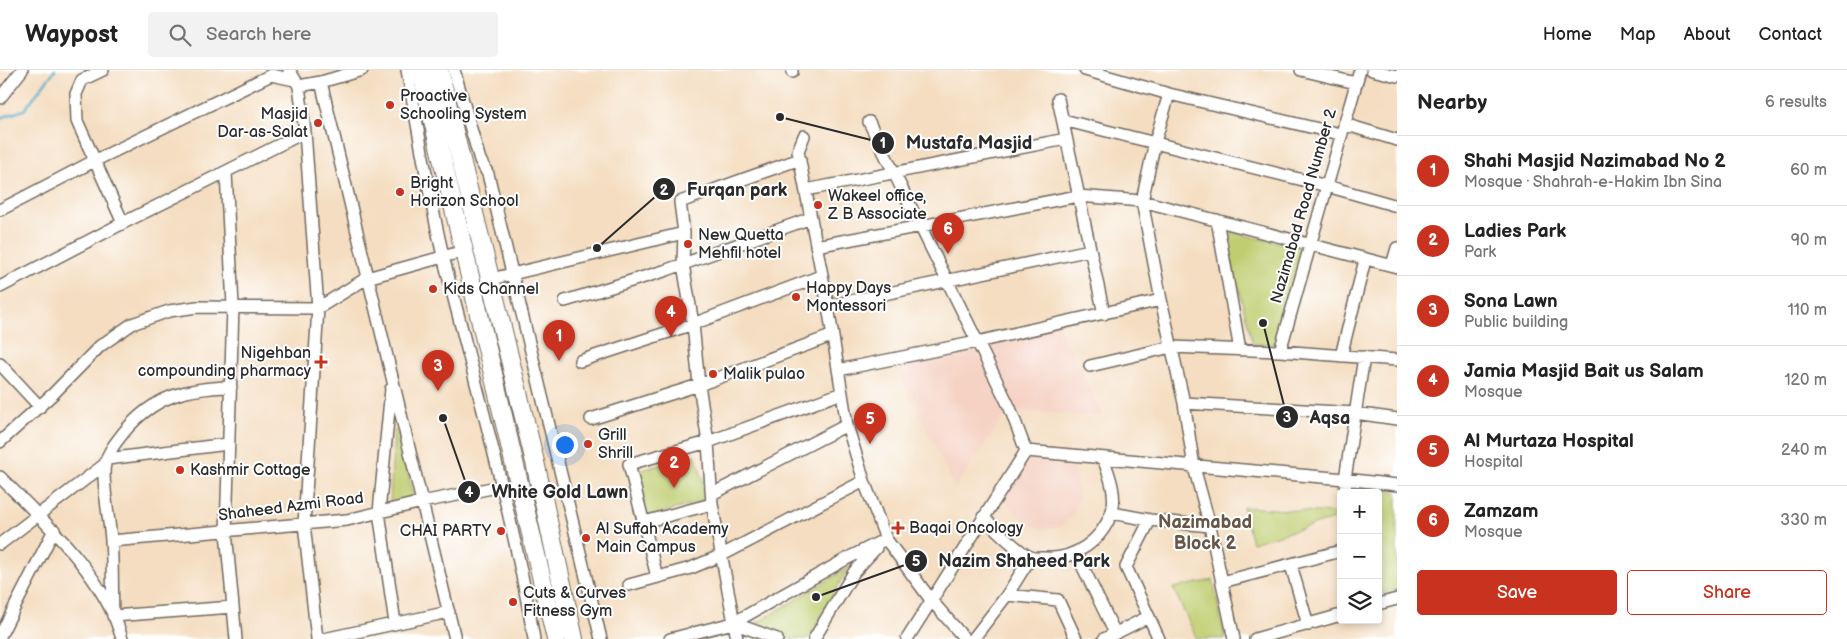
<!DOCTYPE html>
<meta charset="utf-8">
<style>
body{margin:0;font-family:"Balsamiq Sans",sans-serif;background:#f2f2f2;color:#222}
.controls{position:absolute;right:15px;bottom:15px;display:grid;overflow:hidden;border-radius:5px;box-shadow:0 2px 8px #0003}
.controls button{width:45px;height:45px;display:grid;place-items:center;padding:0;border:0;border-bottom:1px solid #e0e0e0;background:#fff;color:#222;font:25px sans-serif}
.you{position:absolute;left:564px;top:374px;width:18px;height:18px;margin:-12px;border:4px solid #fff;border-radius:50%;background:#1a73e8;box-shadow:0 0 0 8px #1a73e833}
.badge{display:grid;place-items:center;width:32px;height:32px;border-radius:50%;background:#c8321e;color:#fff;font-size:16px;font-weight:700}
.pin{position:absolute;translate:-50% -41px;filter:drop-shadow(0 1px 2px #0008)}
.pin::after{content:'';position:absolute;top:26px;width:18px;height:15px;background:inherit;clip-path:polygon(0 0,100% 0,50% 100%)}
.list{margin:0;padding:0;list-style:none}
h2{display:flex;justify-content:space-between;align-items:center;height:65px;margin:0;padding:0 20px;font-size:21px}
h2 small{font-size:16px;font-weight:400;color:#767676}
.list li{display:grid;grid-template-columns:32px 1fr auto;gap:15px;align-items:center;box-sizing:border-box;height:70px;padding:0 20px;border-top:1px solid #e0e0e0}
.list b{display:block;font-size:19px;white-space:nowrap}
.list p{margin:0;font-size:16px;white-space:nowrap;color:#767676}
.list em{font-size:16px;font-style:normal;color:#767676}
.actions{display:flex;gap:10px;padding:15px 20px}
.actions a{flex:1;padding:11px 0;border:1px solid #c8321e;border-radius:5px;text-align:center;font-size:18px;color:#c8321e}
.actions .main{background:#c8321e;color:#fff}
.icon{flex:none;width:28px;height:28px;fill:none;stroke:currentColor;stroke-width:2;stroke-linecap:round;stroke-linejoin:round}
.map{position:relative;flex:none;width:1397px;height:569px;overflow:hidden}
header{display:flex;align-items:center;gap:30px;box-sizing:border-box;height:70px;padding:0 25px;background:#fff;border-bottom:1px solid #e0e0e0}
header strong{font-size:24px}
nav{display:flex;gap:28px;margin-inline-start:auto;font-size:18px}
.search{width:350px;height:45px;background:#f2f2f2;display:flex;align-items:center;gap:12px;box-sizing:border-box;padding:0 18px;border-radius:5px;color:#767676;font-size:19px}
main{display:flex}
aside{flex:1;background:#fff}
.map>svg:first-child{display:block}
.built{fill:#f5d2c3}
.green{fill:#c0ce71;stroke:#767c4e}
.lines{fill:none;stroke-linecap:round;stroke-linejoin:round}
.stream{stroke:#47a9c6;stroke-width:2.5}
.minor-casing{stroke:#71695f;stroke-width:14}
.highway-casing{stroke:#71695f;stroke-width:20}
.minor{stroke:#fff;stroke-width:11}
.highway{stroke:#fff;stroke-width:18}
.poi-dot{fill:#c8321e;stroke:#fff;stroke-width:2}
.labels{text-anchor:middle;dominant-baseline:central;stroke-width:4;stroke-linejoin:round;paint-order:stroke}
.poi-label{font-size:16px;fill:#2b2b2b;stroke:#fff;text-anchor:start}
.street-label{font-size:16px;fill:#2b2b2b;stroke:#fff}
.neighbourhood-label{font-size:18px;font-weight:bold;fill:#685646;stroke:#fff}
.leader{fill:none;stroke:#2b2b2b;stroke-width:2}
.callout-dot{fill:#2b2b2b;stroke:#fff;stroke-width:2}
.mark-label{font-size:15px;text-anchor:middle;font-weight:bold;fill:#fff}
.callout-label{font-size:18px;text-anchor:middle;font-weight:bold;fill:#2b2b2b;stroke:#fff;stroke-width:4;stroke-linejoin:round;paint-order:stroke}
</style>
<header>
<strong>Waypost</strong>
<div class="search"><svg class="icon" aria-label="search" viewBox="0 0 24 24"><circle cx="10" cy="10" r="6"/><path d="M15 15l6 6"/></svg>Search here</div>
<nav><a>Home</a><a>Map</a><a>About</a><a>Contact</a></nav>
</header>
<main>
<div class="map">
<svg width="1397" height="569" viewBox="0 0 1397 569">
<rect width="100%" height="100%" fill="#fff"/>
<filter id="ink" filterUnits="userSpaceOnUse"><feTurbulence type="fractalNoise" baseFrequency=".02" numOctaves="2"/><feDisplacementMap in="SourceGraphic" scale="10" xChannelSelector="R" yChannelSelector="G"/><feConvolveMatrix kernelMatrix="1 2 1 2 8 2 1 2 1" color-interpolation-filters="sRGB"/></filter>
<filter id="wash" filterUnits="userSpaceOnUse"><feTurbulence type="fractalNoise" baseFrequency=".0096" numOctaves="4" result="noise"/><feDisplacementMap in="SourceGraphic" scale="20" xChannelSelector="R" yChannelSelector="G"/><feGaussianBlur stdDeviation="1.12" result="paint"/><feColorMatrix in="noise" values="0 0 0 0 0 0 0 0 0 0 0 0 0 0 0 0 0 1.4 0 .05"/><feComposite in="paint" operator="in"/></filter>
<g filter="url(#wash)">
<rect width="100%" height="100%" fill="#f4ddc0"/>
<!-- built -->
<path class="built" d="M1057,254L1103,346L1011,341L1009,339L955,418L892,288Z
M1026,381L1068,385L1075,403L1079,426L1074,445L1061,456L1054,458L1043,459L1027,454L998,424Z"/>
<!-- green -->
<path class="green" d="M1224,161L1308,179L1278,274H1253Z
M398,360L413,428L390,434L394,361Z
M696,385L708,430L647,447L635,402Z
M1358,415L1397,422V519L1378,525V423H1358Z
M1243,437L1333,443L1334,449L1252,473Z
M848,498L808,569H790L752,556Z
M1213,510L1225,569H1197L1173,518Z"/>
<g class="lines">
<!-- stream -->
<path class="stream" d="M0,48L24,40L55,0"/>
</g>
</g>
<g filter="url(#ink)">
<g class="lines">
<!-- minor casing -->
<g class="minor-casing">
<path id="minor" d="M103,0L82,10L76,24L77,51L123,153
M289,0L299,16L305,62L318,238L304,454L317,569
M407,0C419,62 429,128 444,190C476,316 512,441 534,569
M454,0L480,90L488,104L601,569
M792,0V2
M1085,0L1169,24L1340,64
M1301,0L1356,13
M1372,0L1397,6
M321,12L455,569
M299,16L321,12L362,0
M1169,24L1155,72L1142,131L1161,230L1184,333L1194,397L1210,456L1234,569
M0,28L22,0
M1058,29L1104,244
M1063,50L1327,116L1397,136
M869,52L1010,338L1026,381
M1344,54L1397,70
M804,66L798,81L828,236L847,355L864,411L886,469L931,530L965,569
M226,103L233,236L226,462L236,569
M806,120L1066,69
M0,140L94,91L271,5L295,10
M1217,150L1240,280
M816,176L1078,126L1142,131L1397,197
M1392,195L1397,178
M491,209L684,163
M0,217L123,153L305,62
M565,231L664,201L811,148
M828,236L1090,180
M1280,281L1360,0
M1341,286L1365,190
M580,291L693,254L821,206
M0,294L40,337
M1090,296L1171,277L1280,281L1397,290
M838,300L977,272L1161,230
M231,317C186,318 154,326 124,362C116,372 108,382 105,394C101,408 110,453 111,470C113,495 112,521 113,546L233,537
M391,319L379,442L395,553
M1184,333L1355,343L1397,349
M591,349L699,315L831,266
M0,372L53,324L100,276L132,254L169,241L197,237L318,238L367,208L464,181
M1026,381L1345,409L1397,415
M107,389L228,374
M0,407C44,451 106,507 122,569
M1346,423L1345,409L1364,287
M712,424L847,355
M1112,443L1150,450L1210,456
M983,447C994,457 1018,482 1030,487C1034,489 1041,488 1045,488C1074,490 1101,471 1111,444C1118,427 1109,404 1103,388
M1150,450L1126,497L1159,569
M644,452L712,434
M111,471L347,450L422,432L502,416
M0,474L104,395
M1076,483L1115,563
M1291,495L1308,555
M657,507L629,394L708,372L842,323
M1222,512L1341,481
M629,515L691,498L722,485L864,411
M1007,525L1058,530L1076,569
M1378,534L1397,529
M733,553L777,569
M0,566L54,460
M324,569L449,542
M670,569L733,553L848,488L886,469
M737,569L712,434L708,372L699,315L693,254L683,194L684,163L680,132L800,89
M814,569L854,502L876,478
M907,569L1026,381
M973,569L1007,525L1031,487
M1104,569L1148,547
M1255,569L1341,545"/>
</g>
<!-- highway casing -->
<g class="highway-casing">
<path id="highway" d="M421,0L556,569
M439,0L535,392L574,569"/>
</g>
<!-- minor -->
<use href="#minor" class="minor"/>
<!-- highway -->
<use href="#highway" class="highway"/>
</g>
</g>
<!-- markers -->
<g class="poi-dot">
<circle cx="390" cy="35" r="5"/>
<circle cx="318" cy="53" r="5"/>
<circle cx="400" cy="122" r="5"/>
<circle cx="818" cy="135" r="5"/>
<circle cx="688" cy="174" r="5"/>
<circle cx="433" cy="219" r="5"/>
<circle cx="796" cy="227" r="5"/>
<path d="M318.5 284.5h5v5h5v5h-5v5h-5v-5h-5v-5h5z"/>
<circle cx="713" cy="304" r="5"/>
<circle cx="588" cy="374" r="5"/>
<circle cx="180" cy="400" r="5"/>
<path d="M895.5 450.5h5v5h5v5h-5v5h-5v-5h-5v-5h5z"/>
<circle cx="501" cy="461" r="5"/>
<circle cx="586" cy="468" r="5"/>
<circle cx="513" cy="532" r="5"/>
</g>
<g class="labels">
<!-- poi labels -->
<g class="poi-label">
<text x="400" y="26">Proactive<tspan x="400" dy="18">Schooling System</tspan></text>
<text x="308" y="44" text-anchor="end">Masjid<tspan x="308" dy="18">Dar-as-Salat</tspan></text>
<text x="410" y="113">Bright<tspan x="410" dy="18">Horizon School</tspan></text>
<text x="828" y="126">Wakeel office,<tspan x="828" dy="18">Z B Associate</tspan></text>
<text x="698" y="165">New Quetta<tspan x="698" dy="18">Mehfil hotel</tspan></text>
<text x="806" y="218">Happy Days<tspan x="806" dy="18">Montessori</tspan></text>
<text x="443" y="219">Kids Channel</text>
<text x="311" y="283" text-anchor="end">Nigehban<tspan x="311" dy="18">compounding pharmacy</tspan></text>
<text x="723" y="304">Malik pulao</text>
<text x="598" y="365">Grill<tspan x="598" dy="18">Shrill</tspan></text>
<text x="190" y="400">Kashmir Cottage</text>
<text x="909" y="458">Baqai Oncology</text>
<text x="596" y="459">Al Suffah Academy<tspan x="596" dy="18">Main Campus</tspan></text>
<text x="491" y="461" text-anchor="end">CHAI PARTY</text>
<text x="523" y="523">Cuts &amp; Curves<tspan x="523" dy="18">Fitness Gym</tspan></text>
</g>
<!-- street labels -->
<g class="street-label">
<text transform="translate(1304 136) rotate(-74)">Nazimabad Road Number 2</text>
<text transform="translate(291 437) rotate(-7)">Shaheed Azmi Road</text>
</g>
<!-- neighbourhood labels -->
<g class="neighbourhood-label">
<text x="1205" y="452">Nazimabad<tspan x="1205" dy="21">Block 2</tspan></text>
</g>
</g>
<!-- callouts -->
<path class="leader" d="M780 47L883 73M597 178L664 119M1263 253L1287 347M443 348L469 422M816 527L916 491"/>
<g class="callout-dot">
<circle cx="780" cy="47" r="5"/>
<circle cx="597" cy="178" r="5"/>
<circle cx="1263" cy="253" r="5"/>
<circle cx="443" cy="348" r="5"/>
<circle cx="816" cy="527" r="5"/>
<circle cx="883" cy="73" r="12"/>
<circle cx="664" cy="119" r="12"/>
<circle cx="1287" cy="347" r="12"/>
<circle cx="469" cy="422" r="12"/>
<circle cx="916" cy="491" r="12"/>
</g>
<g class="mark-label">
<text x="883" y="78">1</text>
<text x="664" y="125">2</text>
<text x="1287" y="352">3</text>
<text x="469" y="427">4</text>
<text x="916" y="496">5</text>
</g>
<g class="callout-label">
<text x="969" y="79">Mustafa Masjid</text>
<text x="737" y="126">Furqan park</text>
<text x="1330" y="354">Aqsa</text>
<text x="560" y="428">White Gold Lawn</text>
<text x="1024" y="497">Nazim Shaheed Park</text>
</g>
</svg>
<div class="controls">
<button>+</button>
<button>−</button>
<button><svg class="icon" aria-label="layers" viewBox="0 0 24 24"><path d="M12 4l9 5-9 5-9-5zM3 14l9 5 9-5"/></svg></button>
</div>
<div class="you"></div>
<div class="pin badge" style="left:559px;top:291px">1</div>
<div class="pin badge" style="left:674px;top:418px">2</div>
<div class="pin badge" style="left:438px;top:321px">3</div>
<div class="pin badge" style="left:671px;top:267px">4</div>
<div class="pin badge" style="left:870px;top:374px">5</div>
<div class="pin badge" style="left:948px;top:184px">6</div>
</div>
<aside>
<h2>Nearby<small>6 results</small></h2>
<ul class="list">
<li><span class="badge">1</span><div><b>Shahi Masjid Nazimabad No 2</b><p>Mosque · Shahrah-e-Hakim Ibn Sina</p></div><em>60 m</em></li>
<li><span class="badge">2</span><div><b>Ladies Park</b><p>Park</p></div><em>90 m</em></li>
<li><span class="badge">3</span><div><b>Sona Lawn</b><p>Public building</p></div><em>110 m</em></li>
<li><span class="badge">4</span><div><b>Jamia Masjid Bait us Salam</b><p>Mosque</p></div><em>120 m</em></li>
<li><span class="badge">5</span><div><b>Al Murtaza Hospital</b><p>Hospital</p></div><em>240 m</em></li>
<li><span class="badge">6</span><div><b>Zamzam</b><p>Mosque</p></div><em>330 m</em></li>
</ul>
<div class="actions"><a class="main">Save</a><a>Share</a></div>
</aside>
</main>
